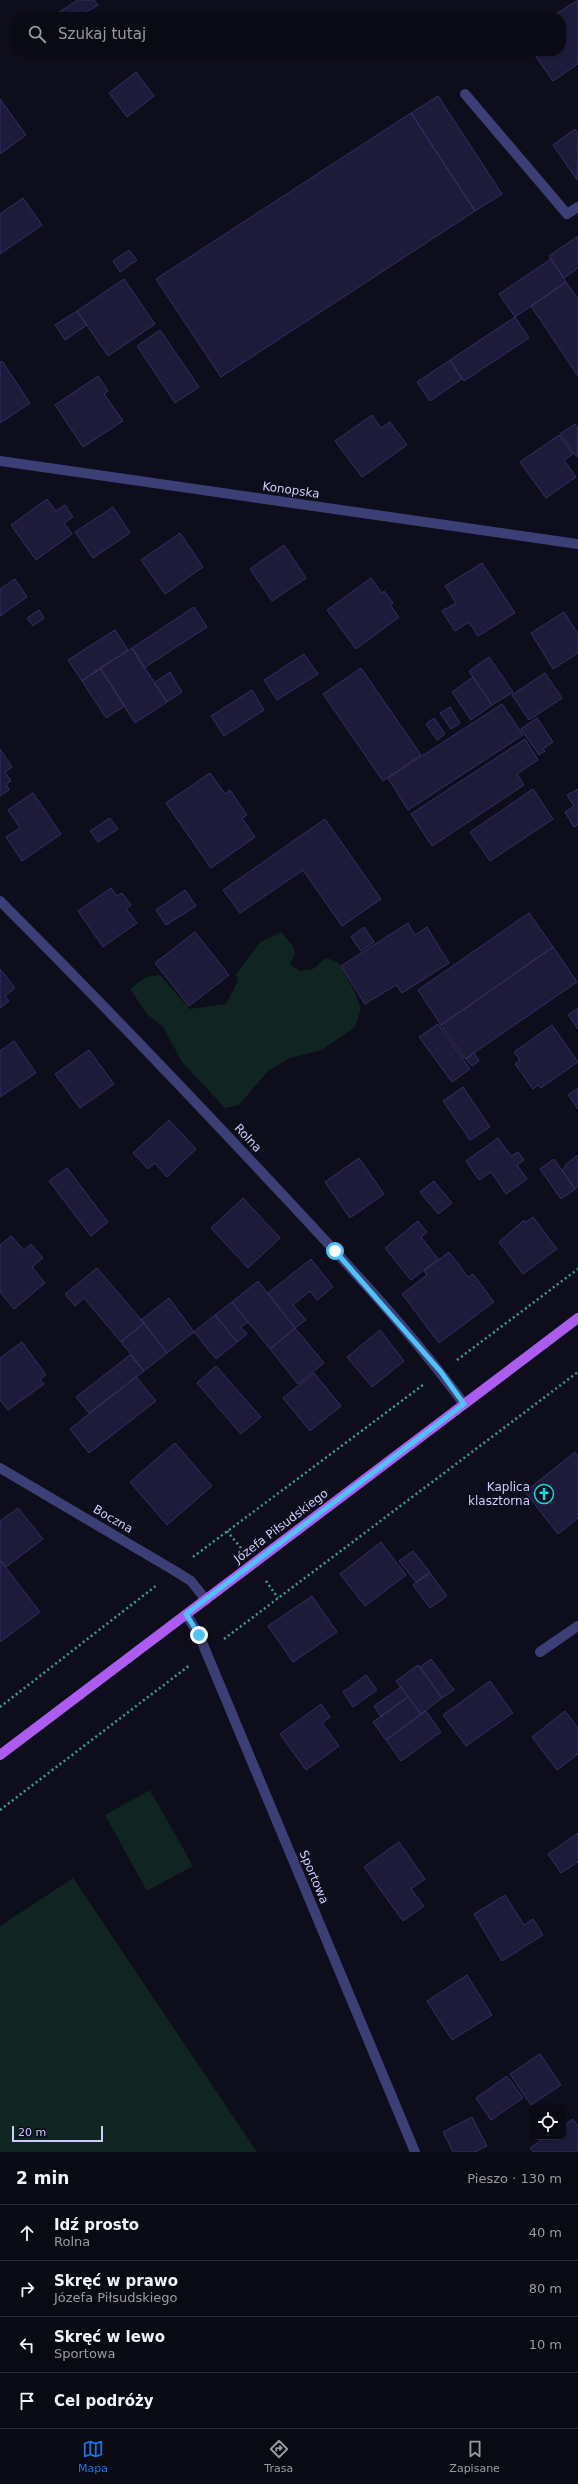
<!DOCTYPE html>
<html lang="pl">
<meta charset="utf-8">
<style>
body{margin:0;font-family:"DejaVu Sans",sans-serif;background:#13131d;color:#f1f3f6}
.controls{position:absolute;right:12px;bottom:12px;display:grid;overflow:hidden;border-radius:8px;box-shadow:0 1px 3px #0004}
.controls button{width:36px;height:36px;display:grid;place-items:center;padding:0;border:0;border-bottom:1px solid #2a2b34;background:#0a0a14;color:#f1f3f6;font:20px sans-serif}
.scale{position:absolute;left:12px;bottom:10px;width:91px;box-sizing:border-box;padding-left:4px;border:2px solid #cdcbfa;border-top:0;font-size:11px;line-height:14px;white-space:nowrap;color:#cdcbfa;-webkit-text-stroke:3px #0e0d1b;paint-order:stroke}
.stop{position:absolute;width:12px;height:12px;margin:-9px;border:3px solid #4fc3f7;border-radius:50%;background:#fff}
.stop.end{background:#4fc3f7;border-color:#fff;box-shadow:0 1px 4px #0008}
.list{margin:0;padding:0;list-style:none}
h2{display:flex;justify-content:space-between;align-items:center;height:52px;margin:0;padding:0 16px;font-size:17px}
h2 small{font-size:13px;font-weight:400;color:#999aa0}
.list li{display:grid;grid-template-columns:26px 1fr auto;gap:12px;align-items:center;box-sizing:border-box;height:56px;padding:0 16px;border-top:1px solid #2a2b34}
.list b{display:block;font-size:15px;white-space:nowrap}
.list p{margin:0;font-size:13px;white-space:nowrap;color:#999aa0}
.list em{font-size:13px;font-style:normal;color:#999aa0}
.icon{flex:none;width:22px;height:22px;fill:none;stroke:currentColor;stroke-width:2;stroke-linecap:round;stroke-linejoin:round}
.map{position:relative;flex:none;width:578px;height:2152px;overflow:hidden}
.search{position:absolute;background:#0a0a14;box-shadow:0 1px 3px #0004;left:12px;right:12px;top:12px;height:44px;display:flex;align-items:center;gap:10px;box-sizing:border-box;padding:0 14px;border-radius:16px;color:#999aa0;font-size:15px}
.sheet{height:276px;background:#0a0a14}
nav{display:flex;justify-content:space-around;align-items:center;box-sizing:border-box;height:56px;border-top:1px solid #2a2b34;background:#0a0a14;font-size:11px;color:#999aa0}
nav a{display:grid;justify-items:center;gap:2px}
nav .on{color:#1a73e8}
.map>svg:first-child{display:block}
.green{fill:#102422}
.building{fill:#1e1b3a;stroke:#352f64}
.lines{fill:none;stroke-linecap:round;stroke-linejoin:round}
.path{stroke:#38a292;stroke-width:2.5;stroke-dasharray:2 3;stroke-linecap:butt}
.minor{stroke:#3c3f76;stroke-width:10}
.major{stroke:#ac5df0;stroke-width:10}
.route{stroke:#4fc3f7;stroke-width:5}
.labels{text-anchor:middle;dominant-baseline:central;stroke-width:3;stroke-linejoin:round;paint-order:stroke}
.street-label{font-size:12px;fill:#cdcbfa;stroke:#0e0d1b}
.poi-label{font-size:12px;fill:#cdcbfa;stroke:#0e0d1b;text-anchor:end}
</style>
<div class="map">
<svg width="578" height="2152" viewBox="0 0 578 2152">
<rect width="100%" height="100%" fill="#0e0d1b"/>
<!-- green -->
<path class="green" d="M281,932L293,946L295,955L289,964L300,971L313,969L326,958L338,962L353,988L361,1008L355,1027L322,1050L290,1058L268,1071L239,1105L225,1108L182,1062L163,1027L147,1014L130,989L146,977L160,975L190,1009L226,1004L238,981L236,975L260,942Z
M150,1790L193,1866L147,1891L105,1815Z
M73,1878L257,2152H0V1926Z"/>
<!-- building -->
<path class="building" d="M78,0H94L98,5L78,17H58L56,14Z
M578,0V64L553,81L532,51H561V17H551Z
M136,72L154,96L127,117L109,93Z
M438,96L502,194L475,211L411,113Z
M0,99L26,135L0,154Z
M411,113L475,211L221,377L156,279Z
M575,129L578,133L577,180L553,145Z
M23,198L42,225L0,254V214Z
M578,236V268L564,278L549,256Z
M129,250L137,260L120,272L113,261Z
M551,259L566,282L515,317L499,294Z
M124,279L155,324L108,356L77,311Z
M566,282L578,299V376L531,306Z
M77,311L87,325L65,340L55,325Z
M515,317L529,338L464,381L450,360Z
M160,330L199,387L175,403L137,346Z
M450,360L462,379L430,401L417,382Z
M2,361L30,403L0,423V362Z
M98,376L108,391L104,394L123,421L83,447L55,405Z
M372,415L381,428L390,422L407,445L362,477L335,441Z
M575,424L578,428L577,457L560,434Z
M559,435L573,454L564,460L576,477L546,498L520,462Z
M47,499L56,511L65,505L73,517L64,523L72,534L36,560L11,525Z
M113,507L130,533L93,558L75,532Z
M180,533L203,567L165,594L141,560Z
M284,545L306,578L272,601L250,569Z
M482,563L515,613L478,636L469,622L455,631L442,611L456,603L445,586Z
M371,578L382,593L384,591L393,603L390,605L399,617L356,649L327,610Z
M15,579L27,597L0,616V589Z
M194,607L207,627L144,668L132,648Z
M39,610L44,618L33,626L27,618Z
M564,612L578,634V653L553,669L531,633Z
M115,630L128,650L82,681L68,660Z
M132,648L167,702L135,723L100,668Z
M304,654L318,674L277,700L264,680Z
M489,657L513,692L492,705L469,671Z
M100,668L125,706L106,718L82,681Z
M361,668L421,755L383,781L323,694Z
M170,672L182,692L167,702L154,683Z
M545,673L562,698L529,720L512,695Z
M473,677L492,705L471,720L452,692Z
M252,690L264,710L224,736L211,716Z
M502,704L523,735L408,810L388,778Z
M450,707L460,723L451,729L440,713Z
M434,718L445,734L437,740L426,724Z
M537,718L553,742L543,749L545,751L539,755L521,729Z
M525,739L538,760L517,774L524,785L432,846L411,814Z
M0,749L12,767L5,772L11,781L6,784L9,790L0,796Z
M210,773L225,794L230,790L247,815L242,818L255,837L211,868L166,803Z
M533,789L553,819L490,861L470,832Z
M578,789V825L574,827L565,812L574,806L567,795Z
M33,793L61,834L22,861L6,837L20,828L8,810Z
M110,818L118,829L98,842L90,831Z
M325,819L381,899L342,926L303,870L240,913L223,890Z
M111,888L117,896L122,893L131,905L126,909L137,923L103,947L78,911Z
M185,890L196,906L166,925L156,910Z
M529,913L553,947L441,1025L418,990Z
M408,923L415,935L427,927L449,963L402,993L396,985L365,1004L341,966Z
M364,927L374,942L361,951L351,937Z
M195,932L229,975L189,1006L155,963Z
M553,947L577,982L465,1059L441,1025Z
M0,969L15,988L5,996L9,1001L0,1008Z
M578,1008V1029L568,1015Z
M438,1024L470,1069L452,1082L419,1037Z
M552,1025L578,1062L541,1088L538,1085L533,1089L515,1064L520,1060L514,1052Z
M14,1041L36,1073L0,1097V1051Z
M89,1050L114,1084L80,1108L55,1074Z
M474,1053L479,1061L472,1066L466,1059Z
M463,1087L490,1127L470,1140L443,1101Z
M578,1088V1109L568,1095Z
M169,1120L196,1149L167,1177L155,1163L148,1169L133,1153Z
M498,1138L511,1156L518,1152L524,1160L517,1165L527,1179L506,1194L491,1172L479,1180L466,1161Z
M578,1155V1187L575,1189L562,1170L566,1167L565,1165Z
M359,1158L384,1194L350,1218L325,1182Z
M554,1159L575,1189L561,1199L540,1169Z
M67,1168L108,1222L91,1236L49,1181Z
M434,1181L452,1203L438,1214L420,1192Z
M243,1198L280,1238L248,1268L211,1228Z
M533,1217L557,1249L523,1274L499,1242L524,1220L525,1223Z
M418,1221L427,1232L421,1237L438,1259L411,1280L385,1248Z
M11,1236L24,1250L31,1244L43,1258L32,1267L45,1283L14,1309L0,1292V1245Z
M449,1252L468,1277L473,1274L494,1302L439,1343L402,1294L427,1275L424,1271Z
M311,1259L333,1287L317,1300L310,1291L293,1305L306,1320L295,1328L268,1293Z
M97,1268L144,1323L121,1342L84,1298L75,1306L65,1294Z
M258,1281L295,1328L270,1349L232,1302Z
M169,1298L194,1332L167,1353L141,1320Z
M232,1302L248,1322L241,1327L247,1334L237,1342L215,1315Z
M215,1315L237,1342L216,1359L194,1332Z
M144,1323L167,1353L144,1371L121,1342Z
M295,1328L324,1363L298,1384L270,1349Z
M380,1330L404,1361L372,1387L347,1357Z
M22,1342L46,1375L40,1379L44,1384L8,1410L0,1400V1358Z
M130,1355L144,1371L89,1413L76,1397Z
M216,1366L261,1417L241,1434L197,1383Z
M314,1373L341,1406L310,1431L283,1398Z
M136,1377L156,1401L89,1453L70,1429Z
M175,1443L212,1486L167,1525L130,1482Z
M575,1452L578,1456V1518L558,1534L525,1492Z
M18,1508L43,1539L6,1567L0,1560V1521Z
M381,1542L406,1575L365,1606L340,1574Z
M413,1551L430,1572L416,1582L399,1561Z
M0,1560L40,1612L0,1642Z
M430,1573L447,1596L430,1608L413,1585Z
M312,1596L337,1632L293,1662L268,1626Z
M431,1659L454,1690L442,1698L420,1667Z
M418,1665L442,1698L421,1714L396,1681Z
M366,1675L377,1690L353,1707L343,1692Z
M490,1681L513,1713L466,1746L443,1715Z
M401,1687L408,1697L381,1717L374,1706Z
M408,1697L421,1714L386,1740L373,1722Z
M321,1704L330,1717L322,1723L339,1746L306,1770L280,1734Z
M426,1711L441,1732L401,1761L386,1740Z
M565,1711L578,1728V1754L557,1770L532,1737Z
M578,1833V1862L561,1873L548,1854Z
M399,1842L425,1879L411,1889L424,1906L403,1921L364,1867Z
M505,1895L524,1925L533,1919L543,1935L502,1961L474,1914Z
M467,1975L492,2015L452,2040L427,2001Z
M540,2054L561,2085L531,2105L510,2074Z
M507,2076L523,2098L491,2120L476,2098Z
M472,2117L487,2146L475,2152H453L443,2132Z
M573,2119L578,2126V2152H533L530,2148L546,2137H563V2126Z"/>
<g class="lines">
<!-- path -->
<path class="path" d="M457,1360L578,1269
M227,1531L241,1548
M193,1557L423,1385
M266,1581L278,1598
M224,1639L578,1372
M0,1707L157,1585
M0,1810L190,1665"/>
<!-- minor -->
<path class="minor" d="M465,94L567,214L578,207
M0,461L578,544
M0,901C91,992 180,1085 267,1178C335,1251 405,1324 464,1404
M0,1468L175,1571L191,1581L206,1600
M186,1614L199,1635L415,2152
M540,1652L578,1626"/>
<!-- major -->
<path class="major" d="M0,1755L578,1318"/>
</g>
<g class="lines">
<!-- route -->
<path class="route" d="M199,1635L186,1614L464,1404L441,1372L335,1251"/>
</g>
<!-- icons -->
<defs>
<g id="church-ring" transform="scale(1)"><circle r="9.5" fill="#0e0d1b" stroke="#15dadc" stroke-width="1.5"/><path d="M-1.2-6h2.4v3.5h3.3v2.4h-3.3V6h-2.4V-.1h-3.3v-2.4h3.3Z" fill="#15dadc"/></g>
</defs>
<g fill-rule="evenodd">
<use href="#church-ring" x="544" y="1494"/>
</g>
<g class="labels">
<!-- street labels -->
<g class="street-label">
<text transform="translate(291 490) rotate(8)">Konopska</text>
<text transform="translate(248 1138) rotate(47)">Rolna</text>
<text transform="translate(113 1519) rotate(30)">Boczna</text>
<text transform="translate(281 1526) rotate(-37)">Józefa Piłsudskiego</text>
<text transform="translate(314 1877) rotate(67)">Sportowa</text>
</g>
<!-- poi labels -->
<g class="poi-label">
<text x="530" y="1487">Kaplica<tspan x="530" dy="14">klasztorna</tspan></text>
</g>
</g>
</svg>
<div class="controls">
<button><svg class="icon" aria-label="locate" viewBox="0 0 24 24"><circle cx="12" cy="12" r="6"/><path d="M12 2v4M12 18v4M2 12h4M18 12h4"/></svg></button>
</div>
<div class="scale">20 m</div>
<div class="stop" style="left:335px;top:1251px"></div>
<div class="stop end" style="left:199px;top:1635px"></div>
<div class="search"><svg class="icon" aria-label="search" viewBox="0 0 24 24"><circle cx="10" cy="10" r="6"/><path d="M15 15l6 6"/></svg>Szukaj tutaj</div>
</div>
<section class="sheet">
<h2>2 min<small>Pieszo · 130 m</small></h2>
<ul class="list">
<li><svg class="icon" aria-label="ahead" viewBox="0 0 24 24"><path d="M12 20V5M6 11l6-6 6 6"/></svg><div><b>Idź prosto</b><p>Rolna</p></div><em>40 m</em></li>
<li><svg class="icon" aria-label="right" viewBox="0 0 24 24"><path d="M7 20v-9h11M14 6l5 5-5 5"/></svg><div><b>Skręć w prawo</b><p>Józefa Piłsudskiego</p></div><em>80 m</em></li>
<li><svg class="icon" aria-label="left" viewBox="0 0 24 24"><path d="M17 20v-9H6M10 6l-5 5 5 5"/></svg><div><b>Skręć w lewo</b><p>Sportowa</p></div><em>10 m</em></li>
<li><svg class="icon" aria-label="arrive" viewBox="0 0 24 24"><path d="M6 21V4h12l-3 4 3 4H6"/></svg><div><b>Cel podróży</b></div></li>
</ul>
</section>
<nav>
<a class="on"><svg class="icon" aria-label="map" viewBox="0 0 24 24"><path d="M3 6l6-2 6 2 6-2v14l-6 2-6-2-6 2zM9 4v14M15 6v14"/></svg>Mapa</a>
<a><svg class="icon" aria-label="directions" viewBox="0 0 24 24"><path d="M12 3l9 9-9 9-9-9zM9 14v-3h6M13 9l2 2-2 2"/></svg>Trasa</a>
<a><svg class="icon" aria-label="saved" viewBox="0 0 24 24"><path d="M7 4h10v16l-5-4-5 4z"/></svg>Zapisane</a>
</nav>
